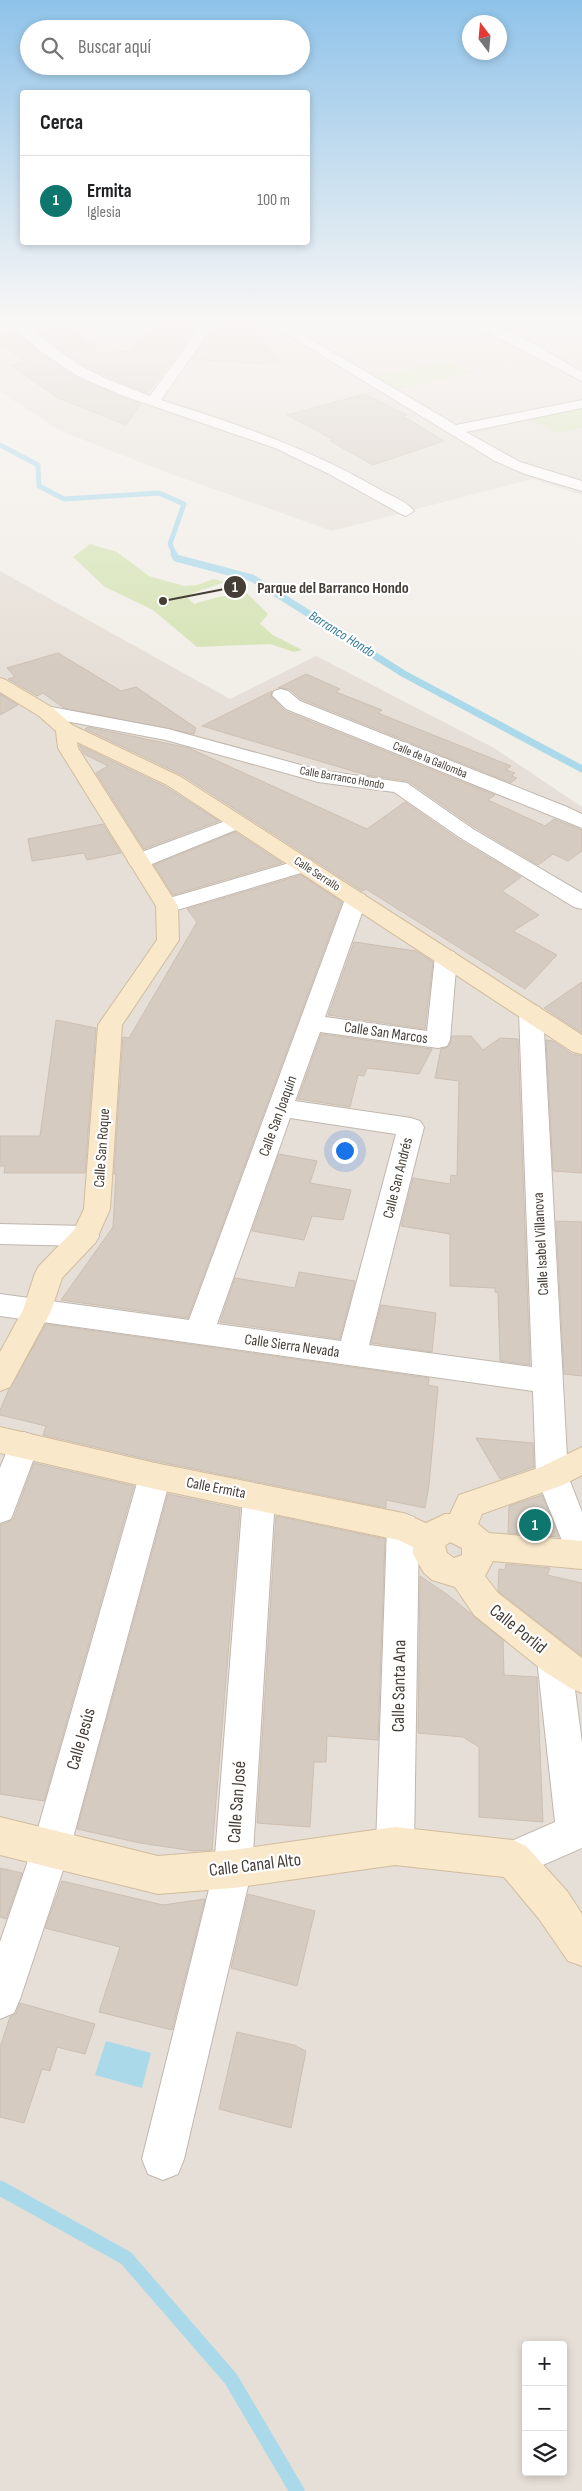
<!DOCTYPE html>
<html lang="es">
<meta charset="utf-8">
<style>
body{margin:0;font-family:"Sofia Sans Condensed",sans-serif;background:#f2f2f2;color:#202124}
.controls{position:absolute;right:15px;bottom:15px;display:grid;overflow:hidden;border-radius:5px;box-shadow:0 2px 8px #0003}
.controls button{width:45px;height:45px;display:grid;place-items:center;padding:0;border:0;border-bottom:1px solid #e0e0e0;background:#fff;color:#202124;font:25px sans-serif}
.compass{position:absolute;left:462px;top:15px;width:45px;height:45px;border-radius:50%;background:#fff;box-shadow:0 2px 8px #0003;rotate:344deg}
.you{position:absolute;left:344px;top:1150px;width:18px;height:18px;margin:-12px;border:4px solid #fff;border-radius:50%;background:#1a73e8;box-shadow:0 0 0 8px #1a73e833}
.badge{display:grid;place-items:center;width:32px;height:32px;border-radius:50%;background:#0f766e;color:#fff;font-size:16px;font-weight:700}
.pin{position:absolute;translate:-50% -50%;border:2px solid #fff;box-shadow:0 1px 5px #0006}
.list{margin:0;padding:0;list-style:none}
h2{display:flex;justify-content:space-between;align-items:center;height:65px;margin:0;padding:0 20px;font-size:21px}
h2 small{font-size:16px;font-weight:400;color:#757577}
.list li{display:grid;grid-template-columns:32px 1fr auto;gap:15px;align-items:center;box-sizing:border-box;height:90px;padding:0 20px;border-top:1px solid #e0e0e0}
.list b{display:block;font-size:19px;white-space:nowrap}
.list p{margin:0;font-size:16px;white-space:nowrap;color:#757577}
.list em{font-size:16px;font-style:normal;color:#757577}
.icon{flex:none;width:28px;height:28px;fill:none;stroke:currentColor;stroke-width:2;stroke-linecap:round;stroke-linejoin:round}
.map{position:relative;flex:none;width:582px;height:2491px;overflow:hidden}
.search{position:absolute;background:#fff;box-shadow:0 2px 8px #0003;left:20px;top:20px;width:290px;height:55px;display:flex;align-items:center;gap:12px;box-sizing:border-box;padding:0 18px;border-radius:28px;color:#757577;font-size:19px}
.panel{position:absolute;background:#fff;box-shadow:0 2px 8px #0003;left:20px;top:90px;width:290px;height:155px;border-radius:5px}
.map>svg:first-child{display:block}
.residential{fill:#e6dfd7;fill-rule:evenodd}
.green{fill:#d5e3b4}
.water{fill:#aad9ea}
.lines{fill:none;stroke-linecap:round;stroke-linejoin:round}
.stream-far2{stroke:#aad9ea;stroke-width:5}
.stream-far1{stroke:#aad9ea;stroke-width:7}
.stream{stroke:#aad9ea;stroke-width:15}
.building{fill:#d6cbc1;stroke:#cdbfb2}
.street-casing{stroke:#c0b7ae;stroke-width:2}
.secondary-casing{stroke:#d1bc9d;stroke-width:2}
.street{fill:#fff;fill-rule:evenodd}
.secondary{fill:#fae8cb;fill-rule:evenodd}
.labels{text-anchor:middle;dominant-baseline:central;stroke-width:4.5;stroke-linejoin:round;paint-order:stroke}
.far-street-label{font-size:12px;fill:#453e37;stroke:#fff}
.far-water-label{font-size:14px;font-style:italic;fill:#367d99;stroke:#fff}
.street-label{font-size:15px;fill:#453e37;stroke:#fff}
.near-street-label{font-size:18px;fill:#453e37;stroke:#fff}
.leader{fill:none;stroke:#453e37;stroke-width:2}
.callout-dot{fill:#453e37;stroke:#fff;stroke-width:2}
.mark-label{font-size:15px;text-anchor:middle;font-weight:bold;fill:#fff}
.callout-label{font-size:16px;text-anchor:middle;font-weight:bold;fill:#453e37;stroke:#fff;stroke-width:4.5;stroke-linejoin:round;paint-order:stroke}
</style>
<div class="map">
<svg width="582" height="2491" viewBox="0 0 582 2491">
<rect width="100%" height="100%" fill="#f2eee8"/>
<!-- residential -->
<path class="residential" d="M0,319H582V495L532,479L332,531L160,470L61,431L0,392Z
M0,571L230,699L316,656L494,748L582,807V2491H0ZM526,2345H563V2472H526Z"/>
<!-- green -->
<path class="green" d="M448,361L471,373L397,389L375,376Z
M582,409V428L555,433L529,418Z
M90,544L117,552L149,576L184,586L197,585L214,579L225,582L193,593L188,598L194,604L218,597L247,593L268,614L260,624L273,635L302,650L294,652L270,644L197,647L153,610L105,587L73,557Z"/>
<!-- water -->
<path class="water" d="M106,2041L151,2053L142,2088L95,2075Z"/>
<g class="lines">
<!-- stream-far2 -->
<path class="stream-far2" d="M0,445L38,465L39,486L64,499L159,493L184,504L170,544L175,555"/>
<!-- stream-far1 -->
<path class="stream-far1" d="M174,554L176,558L252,578L404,674L582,769"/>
<!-- stream -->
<path class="stream" d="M0,2188L126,2258L231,2379L297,2491"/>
</g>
<!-- building -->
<path class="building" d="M163,319H203L148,393L110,378L78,362L36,331L75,329L76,332H81L83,341L95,343L97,353L131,351L142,335L148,336Z
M219,320L252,322L280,365L192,359Z
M17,333L39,352L77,378L141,404L126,425L58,398L10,365L26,362L0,344V334Z
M365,394L407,415L403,416L444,441L373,465L330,441L334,440L287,415Z
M58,653L121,691L136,687L196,728L194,734L64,708L43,693L37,696L8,679L15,677L7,668Z
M306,674L340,689L336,692L382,710L378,713L511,766L506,770L515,773L512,776L517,778L511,783L301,699L289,689L278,688Z
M272,691L271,696L285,711L495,795L488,800L545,826L554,819L582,830V851L568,861L553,854L538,865L474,827L408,781L366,775L202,726Z
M0,694L18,705L0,715Z
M88,727L189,748L367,829L405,802L458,839L521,877L502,891L539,915L513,931L557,955L525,989L366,889L362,891L182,775L85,729Z
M79,745L166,787L219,821L144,849L96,773L108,766L84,754Z
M103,824L121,853L87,860L84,853L32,861L28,839Z
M235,832L282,863L173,895L154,865Z
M301,875L342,902L188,1318L61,1300L113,1227L116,1174H114L123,1037L129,1038L197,922L187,909Z
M354,942L416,951L433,962L425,1029L328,1015Z
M582,982V1033L544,1008Z
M56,1020L96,1028L85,1173H4L5,1166H0V1136H40Z
M321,1034L432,1049L419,1074L367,1068L364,1076L358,1075L350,1107L298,1099Z
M452,1036H471L483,1050L500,1038L518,1039L530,1365L500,1361L498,1293L495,1292V1288L450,1286V1234L401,1226L413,1178L450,1184L451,1175L457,1176L459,1081L435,1078L441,1049L449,1047Z
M546,1040L553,1041L572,1054L582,1056V1173L553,1171Z
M279,1154L317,1161L310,1183L351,1190L343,1220L312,1216L304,1240L252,1231Z
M556,1221L582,1222V1376L564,1374Z
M299,1272L355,1281L340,1339L220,1322L235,1278L295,1288Z
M381,1305L436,1313L432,1352L371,1343Z
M46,1324L429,1378L428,1385L438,1387L429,1485L425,1508L386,1500V1508L155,1461L43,1435L46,1426L0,1415V1410L9,1389Z
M476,1438L533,1443L534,1467L500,1479Z
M34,1463L134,1486L44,1801L0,1794V1525L13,1520Z
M168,1494L240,1509L212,1850L194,1851L140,1843L77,1829Z
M542,1495L559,1537L508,1533L509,1506Z
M276,1516L385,1539L378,1740L327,1736L326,1762H314L310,1827L257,1823Z
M506,1564L550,1568L547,1575L582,1583V1656L499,1592L498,1589L499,1569L505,1570Z
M420,1576L448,1595L503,1640L504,1675L537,1677L543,1822L479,1817V1747L463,1737L418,1733Z
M0,1868L22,1873L6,1919L0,1917Z
M62,1881L163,1905L205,1899L172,2030L99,2012L120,1947L45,1928Z
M248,1894L315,1911L297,1986L231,1968Z
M20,2003L95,2024L85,2054L57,2047L50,2071L42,2069L24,2123L0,2117V2047L10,2017L16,2014Z
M237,2032L294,2045L306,2051L291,2128L219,2109Z"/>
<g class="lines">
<!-- street casing -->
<g class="street-casing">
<path id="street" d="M4,319H17L77,364L109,380L150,396L206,319H218L161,400C240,425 306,447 379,489C389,495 407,501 414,511L406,516L401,514L329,474L275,448L121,395L78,376L40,351Z
M262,319H277L456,425L582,400V408L466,432L520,462L582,481V491L525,474L495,461Z
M462,319C501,319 548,353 582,372V381Z
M281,689L288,691L300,701L567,807L582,814V828L286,709L272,695L274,691Z
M46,706L168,729L319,770L407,783L473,829L582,893V909L574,907L459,837L394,792L318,782L166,740L39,716L37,712L39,708Z
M236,817L243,819L246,823L243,827L147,866L139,867L131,866L128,861L131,856Z
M303,859L311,860L314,865L311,870L167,913L159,911L156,906L159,901Z
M356,892L364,894L367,899L325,1017L427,1031L435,957L438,952L446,950L454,952L457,957L450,1040L447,1046L438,1048L320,1032L295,1101L411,1118L420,1121L424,1127L369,1345L532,1367L519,1012L523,1007L531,1004L539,1007L543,1012L568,1476L582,1512V1567L571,1563L536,1476L533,1391L0,1316V1294L189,1320L345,899L348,894ZM290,1118L396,1134L341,1341L217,1324Z
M0,1224L85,1226L95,1229L99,1236L95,1243L85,1246L0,1244Z
M24,1432L35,1436L39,1445L11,1519L0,1523V1468L13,1436Z
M155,1463L166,1467L171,1476L70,1849L20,1999L14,2013L0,2019V1942L32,1849L139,1476L144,1467Z
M259,1484L270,1487L275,1497L252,1869L184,2159L178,2174L163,2180L148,2174L142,2159L214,1869L243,1497L248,1487Z
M403,1513L414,1517L419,1527L414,1846L408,1859L395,1865L382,1859L376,1846L387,1527L392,1517Z
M554,1643L566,1648L571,1659L582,1743V1848L513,1878L500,1872L494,1859L500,1846L555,1822L537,1659L542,1648Z"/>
</g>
<!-- secondary casing -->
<g class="secondary-casing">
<path id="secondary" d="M0,678L6,680L53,708L72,725L181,777L582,1035V1054L573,1052L167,785L77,742L78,748L178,906L179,940L122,1025L110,1209L95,1243L62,1278L51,1311L10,1387L0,1391V1352L23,1310L35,1273L39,1266L74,1230L84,1209L98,1025L157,940L156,906L58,748L56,731L39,716L0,692Z
M0,1427L155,1463L403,1513L426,1523L445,1514H450L459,1495L541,1467L582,1447V1475L563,1485L482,1514L478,1524L489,1533L582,1541V1569L493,1561L485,1576L498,1593L582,1658V1693L570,1688L542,1670L474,1615L455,1587L432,1580L424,1573L413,1554V1547L398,1540L155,1489L0,1453ZM450,1542L462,1548V1555L454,1558L447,1553L445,1546Z
M0,1817L158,1856L233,1850L395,1827L513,1840L526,1846L567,1891L582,1914V1966L568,1961L539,1919L504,1877L395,1865L233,1888L158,1894L0,1855Z"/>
</g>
<!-- street -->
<use href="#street" class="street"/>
<!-- secondary -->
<use href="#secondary" class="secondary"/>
</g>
<!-- sky -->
<linearGradient id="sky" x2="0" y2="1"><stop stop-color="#8fc3e9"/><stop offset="0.48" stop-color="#f9f7f5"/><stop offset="1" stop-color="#f9f7f5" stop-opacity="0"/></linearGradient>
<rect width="582" height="668" fill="url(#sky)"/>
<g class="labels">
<!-- far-street labels -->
<g class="far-street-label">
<text transform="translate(430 760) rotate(22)">Calle de la Gallomba</text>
<text transform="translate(342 778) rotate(10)">Calle Barranco Hondo</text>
<text transform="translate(317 874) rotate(33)">Calle Serrallo</text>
</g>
<!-- far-water labels -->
<g class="far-water-label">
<text transform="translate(342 634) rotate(32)">Barranco Hondo</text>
</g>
<!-- street labels -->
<g class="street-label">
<text transform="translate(386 1033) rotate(8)">Calle San Marcos</text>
<text transform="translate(278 1116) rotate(-70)">Calle San Joaquín</text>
<text transform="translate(102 1148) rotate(-86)">Calle San Roque</text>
<text transform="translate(398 1178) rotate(-76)">Calle San Andrés</text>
<text transform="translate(541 1244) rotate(-93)">Calle Isabel Villanova</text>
<text transform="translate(292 1346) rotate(8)">Calle Sierra Nevada</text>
<text transform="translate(216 1488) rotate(11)">Calle Ermita</text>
</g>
<!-- near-street labels -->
<g class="near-street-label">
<text transform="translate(518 1629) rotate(39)">Calle Porlid</text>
<text transform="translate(399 1686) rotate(-89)">Calle Santa Ana</text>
<text transform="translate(81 1739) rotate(-74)">Calle Jesús</text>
<text transform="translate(237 1802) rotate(-86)">Calle San José</text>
<text transform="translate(255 1865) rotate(-7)">Calle Canal Alto</text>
</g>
</g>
<!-- callouts -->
<path class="leader" d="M163 601L235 587"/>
<g class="callout-dot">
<circle cx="163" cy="601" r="5"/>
<circle cx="235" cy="587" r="12"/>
</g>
<g class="mark-label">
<text x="235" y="592">1</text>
</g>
<g class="callout-label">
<text x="333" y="593">Parque del Barranco Hondo</text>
</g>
</svg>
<div class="controls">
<button>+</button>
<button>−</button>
<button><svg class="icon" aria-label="layers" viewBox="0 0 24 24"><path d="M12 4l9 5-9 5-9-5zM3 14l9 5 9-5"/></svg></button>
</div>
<svg class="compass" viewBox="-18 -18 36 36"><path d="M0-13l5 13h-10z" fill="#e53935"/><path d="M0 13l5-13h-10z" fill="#757577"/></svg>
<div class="you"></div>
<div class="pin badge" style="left:535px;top:1525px">1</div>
<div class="search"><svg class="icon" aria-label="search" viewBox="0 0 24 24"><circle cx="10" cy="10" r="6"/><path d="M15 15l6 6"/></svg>Buscar aquí</div>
<section class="panel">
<h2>Cerca<small></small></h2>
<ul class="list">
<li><span class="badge">1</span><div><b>Ermita</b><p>Iglesia</p></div><em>100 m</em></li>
</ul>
</section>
</div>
